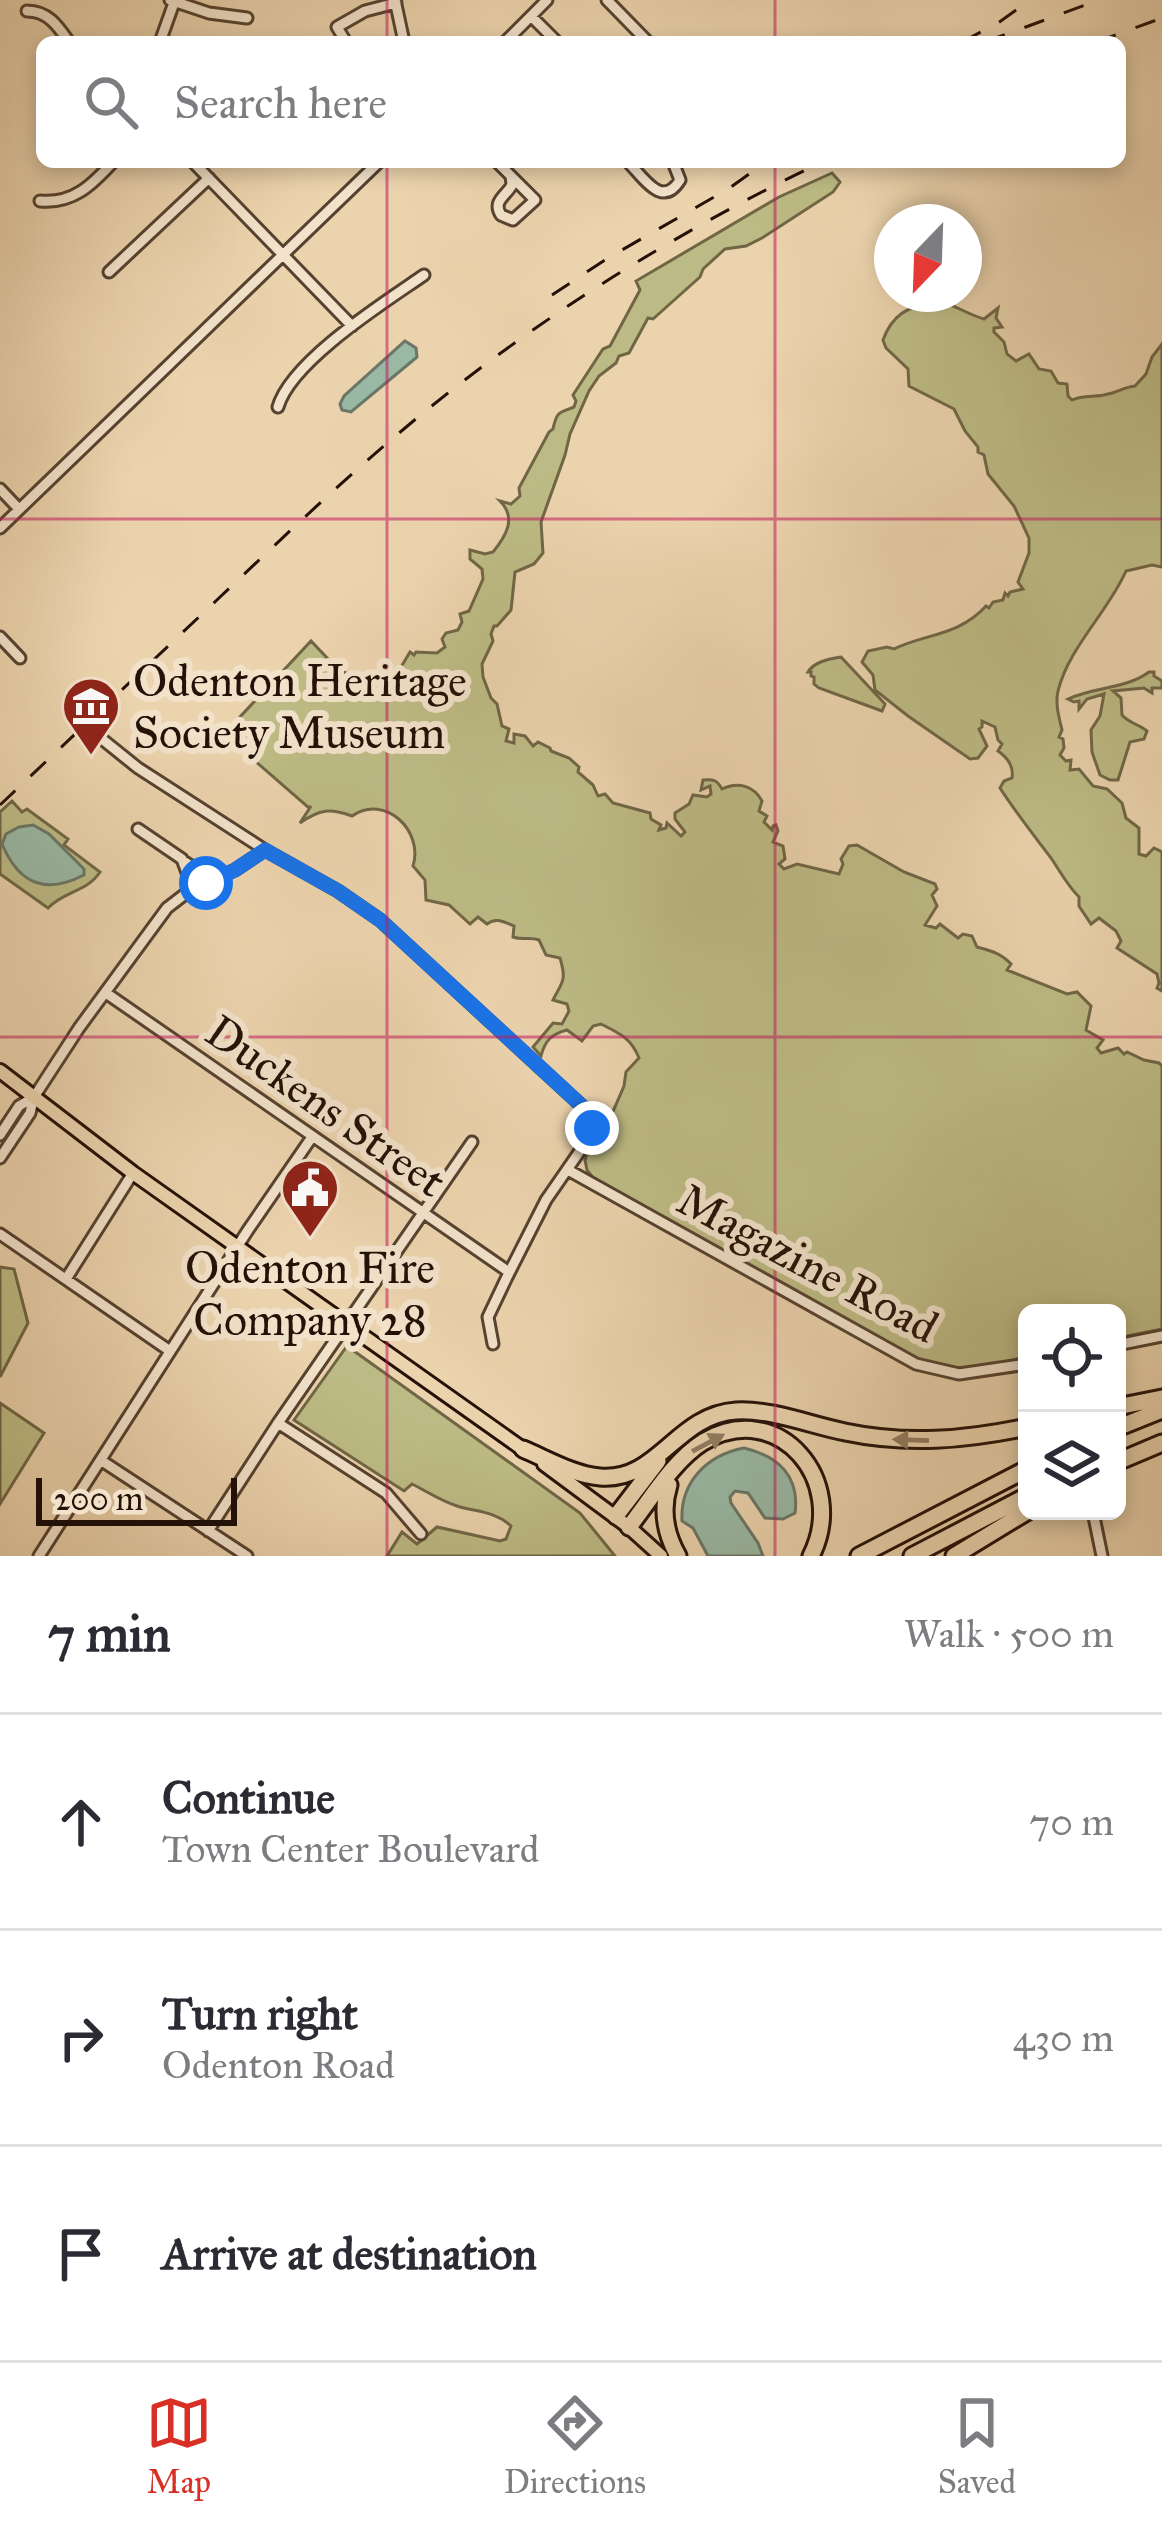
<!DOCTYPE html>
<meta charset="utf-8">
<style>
body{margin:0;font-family:"IM FELL Great Primer",serif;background:#f7f7f7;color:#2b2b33}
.controls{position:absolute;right:36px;bottom:36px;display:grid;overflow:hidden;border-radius:18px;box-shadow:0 6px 18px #0003}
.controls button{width:108px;height:108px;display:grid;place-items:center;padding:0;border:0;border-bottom:3px solid #e1e1e2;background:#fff;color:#2b2b33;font:60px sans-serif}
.compass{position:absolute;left:874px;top:204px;width:108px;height:108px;border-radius:50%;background:#fff;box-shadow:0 6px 18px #0003;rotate:203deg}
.scale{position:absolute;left:36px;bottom:30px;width:201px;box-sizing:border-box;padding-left:12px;border:6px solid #241107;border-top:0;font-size:33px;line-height:42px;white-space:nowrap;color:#241107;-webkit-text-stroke:9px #f2e2ca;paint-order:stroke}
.stop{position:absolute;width:36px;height:36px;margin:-27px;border:9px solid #1a73e8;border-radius:50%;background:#fff}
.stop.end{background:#1a73e8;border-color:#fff;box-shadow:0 3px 12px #0008}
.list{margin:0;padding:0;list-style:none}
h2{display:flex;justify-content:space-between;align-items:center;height:156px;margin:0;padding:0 48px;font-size:51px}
h2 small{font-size:39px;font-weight:400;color:#7c7c81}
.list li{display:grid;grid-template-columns:78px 1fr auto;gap:36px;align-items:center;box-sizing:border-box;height:216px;padding:0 48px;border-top:3px solid #e1e1e2}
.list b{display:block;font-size:45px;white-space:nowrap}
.list p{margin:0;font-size:39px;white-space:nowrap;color:#7c7c81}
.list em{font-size:39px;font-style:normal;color:#7c7c81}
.icon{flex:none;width:66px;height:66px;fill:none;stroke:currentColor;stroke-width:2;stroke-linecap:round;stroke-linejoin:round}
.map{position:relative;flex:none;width:1162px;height:1556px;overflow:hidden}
.search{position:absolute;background:#fff;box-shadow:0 6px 18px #0003;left:36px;right:36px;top:36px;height:132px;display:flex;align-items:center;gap:30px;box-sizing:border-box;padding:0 42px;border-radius:18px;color:#7c7c81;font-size:45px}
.sheet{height:804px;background:#fff}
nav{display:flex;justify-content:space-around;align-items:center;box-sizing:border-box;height:168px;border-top:3px solid #e1e1e2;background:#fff;font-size:33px;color:#7c7c81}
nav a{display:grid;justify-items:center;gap:6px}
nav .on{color:#d93025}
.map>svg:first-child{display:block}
.green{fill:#bdbb85;stroke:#706646;stroke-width:3}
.water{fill:#99b9a5;stroke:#6a7666;stroke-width:3}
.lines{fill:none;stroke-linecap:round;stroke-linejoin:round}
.minor-casing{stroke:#564230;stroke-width:15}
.major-casing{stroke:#241107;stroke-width:18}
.highway-casing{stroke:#241107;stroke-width:21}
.minor{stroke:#f2e2ca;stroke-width:9}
.major{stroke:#ebd3ad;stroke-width:12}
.highway{stroke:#ebd3ad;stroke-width:15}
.rail{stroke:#241107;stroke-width:3;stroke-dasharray:21 21;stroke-linecap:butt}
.oneway{fill:#917c62}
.route{stroke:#1a73e8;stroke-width:15}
.grid{fill:none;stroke:#c2185b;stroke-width:3;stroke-opacity:0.55}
.labels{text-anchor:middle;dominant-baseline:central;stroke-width:12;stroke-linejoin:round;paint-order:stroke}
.poi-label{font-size:45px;fill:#241107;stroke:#f2e2ca;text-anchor:start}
.street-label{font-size:45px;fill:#241107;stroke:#f2e2ca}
</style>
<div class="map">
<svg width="1162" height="1556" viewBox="0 0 1162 1556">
<rect width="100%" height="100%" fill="#ebd3ad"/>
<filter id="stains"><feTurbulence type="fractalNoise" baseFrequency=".00167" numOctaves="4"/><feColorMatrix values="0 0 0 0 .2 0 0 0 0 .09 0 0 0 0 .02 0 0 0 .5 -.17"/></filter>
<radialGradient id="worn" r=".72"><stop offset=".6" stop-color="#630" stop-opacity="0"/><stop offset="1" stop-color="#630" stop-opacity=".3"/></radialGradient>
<!-- green -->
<path class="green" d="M832,173L840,182L833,192L762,238L746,246L725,249L703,269L700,277L653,319L648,318L629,353L619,356L616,363L599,376L589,391L570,434L565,455L541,522L543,553L534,564L515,572L511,610L497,626H494L491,634L493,641L482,664L483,677L491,698L497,704L502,726L509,729L506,741L514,743V734L525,736L533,746L538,742L550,748L551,751L569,758L579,767L578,772L593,785L598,796L605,794L613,803L650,813L651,819L661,825L659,830L666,828L667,823L681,836L685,832L675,819V813L689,804L693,795L707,797L711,794L710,786L701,790L703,780C714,779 717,780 722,789C738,781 754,786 762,801L759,811L767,816L764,822L772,830L773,826L776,825L778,831L773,842L783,846L785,859L779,864L784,869L797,864L839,874L843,864L841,859L849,846L857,845L904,872L935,884L937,889L932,895L937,906L925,925L936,928L940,924L958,938L963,934L972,936L977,947C991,951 1001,953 1011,964L1007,970L1067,994L1077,992L1091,1006L1086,1030L1103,1040L1097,1048L1101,1053L1118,1048L1124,1054L1127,1052L1144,1060L1159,1063L1162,1066V1329L1117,1338V1313H1027V1357C993,1364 959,1374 925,1362L827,1310L594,1179L587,1170L585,1160L592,1139L599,1134L603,1117L611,1116L624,1086L626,1072L639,1058C631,1038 619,1033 601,1024L593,1026L582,1041L567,1030C552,1034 545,1040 541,1056L533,1047L553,1023L562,1024L569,1011L567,1004L553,1000C562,982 567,981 560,958L546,955L539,940C529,936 523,941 513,937L514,926C504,922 496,917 487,924L478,917L470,924L449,905L426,900L425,880L413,866C424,831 385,793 352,816C330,808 320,809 300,823L311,806L309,808L224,734L311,641L332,663L376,695L377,692L394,687L395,677L410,652L414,655L416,652L437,653L445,647L442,639L446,633L458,630L462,622L460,614L469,611L483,579L482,569L470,559V550L485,554L493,552C506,536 517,518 500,501L511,504L520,496L519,488L549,432L553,429C557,410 560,413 574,407L576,401L573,395L603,349L610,346L640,290L636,281L779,197Z
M933,302C950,301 966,314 984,319L998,308L996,318L1002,327L994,328V332L1004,342L1007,354L1016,361L1029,354L1039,369L1051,371L1058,383L1067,384L1068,396L1072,400C1084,394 1096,398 1108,394C1118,392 1124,387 1135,386L1146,374L1152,357L1162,344V567L1152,565L1126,571C1108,612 1069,647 1058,691C1055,704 1059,717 1062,730L1059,737L1063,739L1064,748L1060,755L1066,761L1071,760L1070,770L1079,769L1093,786L1107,789L1122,803L1126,818L1139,828V854L1146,856L1154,848L1162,852V991L1157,988L1159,983L1157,974L1117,948L1121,941L1116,931L1099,918L1091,924L1079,906V897C1067,885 1060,871 1051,858C1033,834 1016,813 1000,788L1004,781L1012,778C1014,766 1008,758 998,751L1002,744L998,740L995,727L982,721V727L979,729L987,746L978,758L970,759L908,716L875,690L873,675L862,662L868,651L887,647L894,649C924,634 959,636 986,606L989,608L993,602L1003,600L1005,593L1008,596L1010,592L1023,589L1018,582L1029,553V538L1014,506L988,474L984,455L978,452V447L965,431L954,409L909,386L908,369L886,348L883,340C892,315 907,307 933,302Z
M841,657L885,704L882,711L819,688L814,684V677L811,676V672H808C814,662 828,659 841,657Z
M1149,672H1154V676L1162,681V688H1152V693L1144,688L1113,691L1121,698L1122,715C1129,723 1138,724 1147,731L1144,739L1130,742L1118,780H1110L1100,775L1092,752L1091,730L1100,716L1104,694L1087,699L1079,709V701L1074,702L1068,699C1094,687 1126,689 1149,672Z
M12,801L22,812L27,809L68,839L64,845L100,872C87,892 64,891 48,908L0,874V812Z
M0,1267L14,1269L28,1323L0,1377Z
M347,1346L580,1513L615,1556H387L402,1532L417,1544L437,1527L500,1541L506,1539L511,1526C495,1511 476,1512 457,1506C441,1501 426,1491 412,1484L404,1491L294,1420Z
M0,1403L44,1433L0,1504Z"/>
<!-- water -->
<path class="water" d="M405,341L416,348L417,357L351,412L342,410L340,404L344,396Z
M33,825L49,834L84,869V875C45,895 19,884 2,844L6,834L19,827Z
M744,1448C778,1456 800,1476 795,1513L783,1519L765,1518L748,1493L735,1491L730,1497L731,1503L758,1543L763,1556H708L693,1528L682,1521C680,1482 707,1455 744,1448Z"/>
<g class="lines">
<!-- minor casing -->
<g class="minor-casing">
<path id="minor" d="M170,0L209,13L247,18
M395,0L404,42
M607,0L648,42
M27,11C48,11 58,26 69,42
M531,16L557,42
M160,42L175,0
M346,42L337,27L365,11L396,3
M505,42L547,0
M193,162L352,326
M497,162L535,200L513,220L501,215C492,201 506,196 512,185L511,176
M628,162C644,178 662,209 680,180L673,162
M40,201C73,204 92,185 113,162
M109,272L209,178
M278,407C291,361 385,302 424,275
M0,489L19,509
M0,528L379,162
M0,637L20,658
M97,735L138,768L265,850L338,891L380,920L584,1108L592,1122L591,1135L546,1200L507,1277L488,1317L493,1344
M138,829L182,859L193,889
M185,862L213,880
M106,993L509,1272
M0,1135L19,1106L34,1097
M0,1158L30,1113L34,1097L79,1028L167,908L189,891L235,870L265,850
M568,1170L916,1364L959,1374L1027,1364
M0,1234L170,1351
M66,1279L133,1173
M1117,1345L1162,1336
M278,1423L386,1493L421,1534
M102,1461L247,1556
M1093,1512L1102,1556
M208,1531L278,1423L472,1142
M39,1556L248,1230L312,1137"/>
</g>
<!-- major casing -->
<g class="major-casing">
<path id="major" d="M0,1071L133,1173L527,1452
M544,1464L629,1527L661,1556"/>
</g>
<!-- highway casing -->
<g class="highway-casing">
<path id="highway" d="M1117,1407L1162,1398
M1117,1428L1162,1410
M523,1449C547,1459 574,1475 600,1477C658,1482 676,1415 736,1411C772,1409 810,1425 845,1432C907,1445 965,1440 1027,1427
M1117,1462L1162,1443
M669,1485C661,1510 665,1533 678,1556
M616,1516L658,1461
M629,1527C651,1499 673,1461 703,1442C778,1397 849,1481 811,1556
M859,1556L1027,1469
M912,1556L1027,1496
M954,1556L1028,1511"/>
</g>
<!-- minor -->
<use href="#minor" class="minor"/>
<!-- major -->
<use href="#major" class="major"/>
<!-- highway -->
<use href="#highway" class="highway"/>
<!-- rail -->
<path class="rail" d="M962,42L998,23L1030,0
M985,42L1099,0
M1096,42L1162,18
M552,295L608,258L728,189L766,162
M0,805C73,736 146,667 219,598C296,525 373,451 457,386C570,298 693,224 822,162"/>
</g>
<!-- one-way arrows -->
<defs><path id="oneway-solid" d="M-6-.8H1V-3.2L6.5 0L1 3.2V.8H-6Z" transform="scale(3)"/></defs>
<g class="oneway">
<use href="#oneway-solid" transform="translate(911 1440) rotate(-178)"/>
<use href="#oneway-solid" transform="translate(708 1443) rotate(-28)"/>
</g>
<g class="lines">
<!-- route -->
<path class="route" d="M206,883L235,870L265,850L338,891L380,920L568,1093L584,1108L592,1128"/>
</g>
<!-- grid -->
<path class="grid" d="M387,0V42M775,0V42M387,162V1556M775,162V1556M0,519H1162M0,1037H1162"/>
<!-- icons -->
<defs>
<g id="museum-pin" transform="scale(3)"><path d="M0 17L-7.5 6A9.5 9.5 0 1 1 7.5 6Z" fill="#8f2418" stroke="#f2e2ca"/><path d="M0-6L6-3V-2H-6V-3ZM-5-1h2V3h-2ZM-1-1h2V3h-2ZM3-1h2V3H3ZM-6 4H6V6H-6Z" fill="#fff"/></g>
<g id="civic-pin" transform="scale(3)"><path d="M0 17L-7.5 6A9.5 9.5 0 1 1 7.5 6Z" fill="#8f2418" stroke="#f2e2ca"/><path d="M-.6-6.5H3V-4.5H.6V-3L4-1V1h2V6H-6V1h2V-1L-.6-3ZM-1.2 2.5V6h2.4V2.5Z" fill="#fff"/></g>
</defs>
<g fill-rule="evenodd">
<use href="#museum-pin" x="91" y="706"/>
<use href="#civic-pin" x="310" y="1188"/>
</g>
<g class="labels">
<!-- poi labels -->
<g class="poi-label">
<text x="133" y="680">Odenton Heritage<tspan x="133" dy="52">Society Museum</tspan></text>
<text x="310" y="1267" text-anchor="middle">Odenton Fire<tspan x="310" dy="52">Company 28</tspan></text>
</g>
<!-- street labels -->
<g class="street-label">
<text transform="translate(326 1106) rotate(35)">Duckens Street</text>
<text transform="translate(808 1263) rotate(28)">Magazine Road</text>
</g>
</g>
<rect width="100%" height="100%" filter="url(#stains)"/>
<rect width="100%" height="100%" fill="url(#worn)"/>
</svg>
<div class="controls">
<button><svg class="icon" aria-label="locate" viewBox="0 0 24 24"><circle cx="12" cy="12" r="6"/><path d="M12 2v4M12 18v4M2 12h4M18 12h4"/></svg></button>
<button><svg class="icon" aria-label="layers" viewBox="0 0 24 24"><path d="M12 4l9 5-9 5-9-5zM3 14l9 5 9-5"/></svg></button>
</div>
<svg class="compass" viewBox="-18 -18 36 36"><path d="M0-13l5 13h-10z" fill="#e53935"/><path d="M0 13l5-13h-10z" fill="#7c7c81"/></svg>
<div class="scale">200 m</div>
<div class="stop" style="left:206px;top:883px"></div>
<div class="stop end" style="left:592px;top:1128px"></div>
<div class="search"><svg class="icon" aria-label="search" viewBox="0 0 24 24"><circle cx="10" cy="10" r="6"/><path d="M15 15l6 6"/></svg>Search here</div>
</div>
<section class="sheet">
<h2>7 min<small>Walk · 500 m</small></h2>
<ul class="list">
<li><svg class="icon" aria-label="ahead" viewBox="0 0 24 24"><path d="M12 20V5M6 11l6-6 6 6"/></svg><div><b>Continue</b><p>Town Center Boulevard</p></div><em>70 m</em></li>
<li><svg class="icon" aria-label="right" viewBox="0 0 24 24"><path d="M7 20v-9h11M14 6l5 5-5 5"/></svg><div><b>Turn right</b><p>Odenton Road</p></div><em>430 m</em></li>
<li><svg class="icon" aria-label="arrive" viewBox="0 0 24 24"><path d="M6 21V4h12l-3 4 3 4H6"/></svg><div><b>Arrive at destination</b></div></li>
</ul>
</section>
<nav>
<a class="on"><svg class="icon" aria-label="map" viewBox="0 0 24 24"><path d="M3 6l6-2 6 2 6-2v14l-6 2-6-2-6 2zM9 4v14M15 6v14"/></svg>Map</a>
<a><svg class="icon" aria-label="directions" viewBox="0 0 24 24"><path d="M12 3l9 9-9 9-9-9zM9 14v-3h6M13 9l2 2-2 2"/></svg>Directions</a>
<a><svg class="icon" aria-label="saved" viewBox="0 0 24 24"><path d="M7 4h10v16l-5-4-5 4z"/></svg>Saved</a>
</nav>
